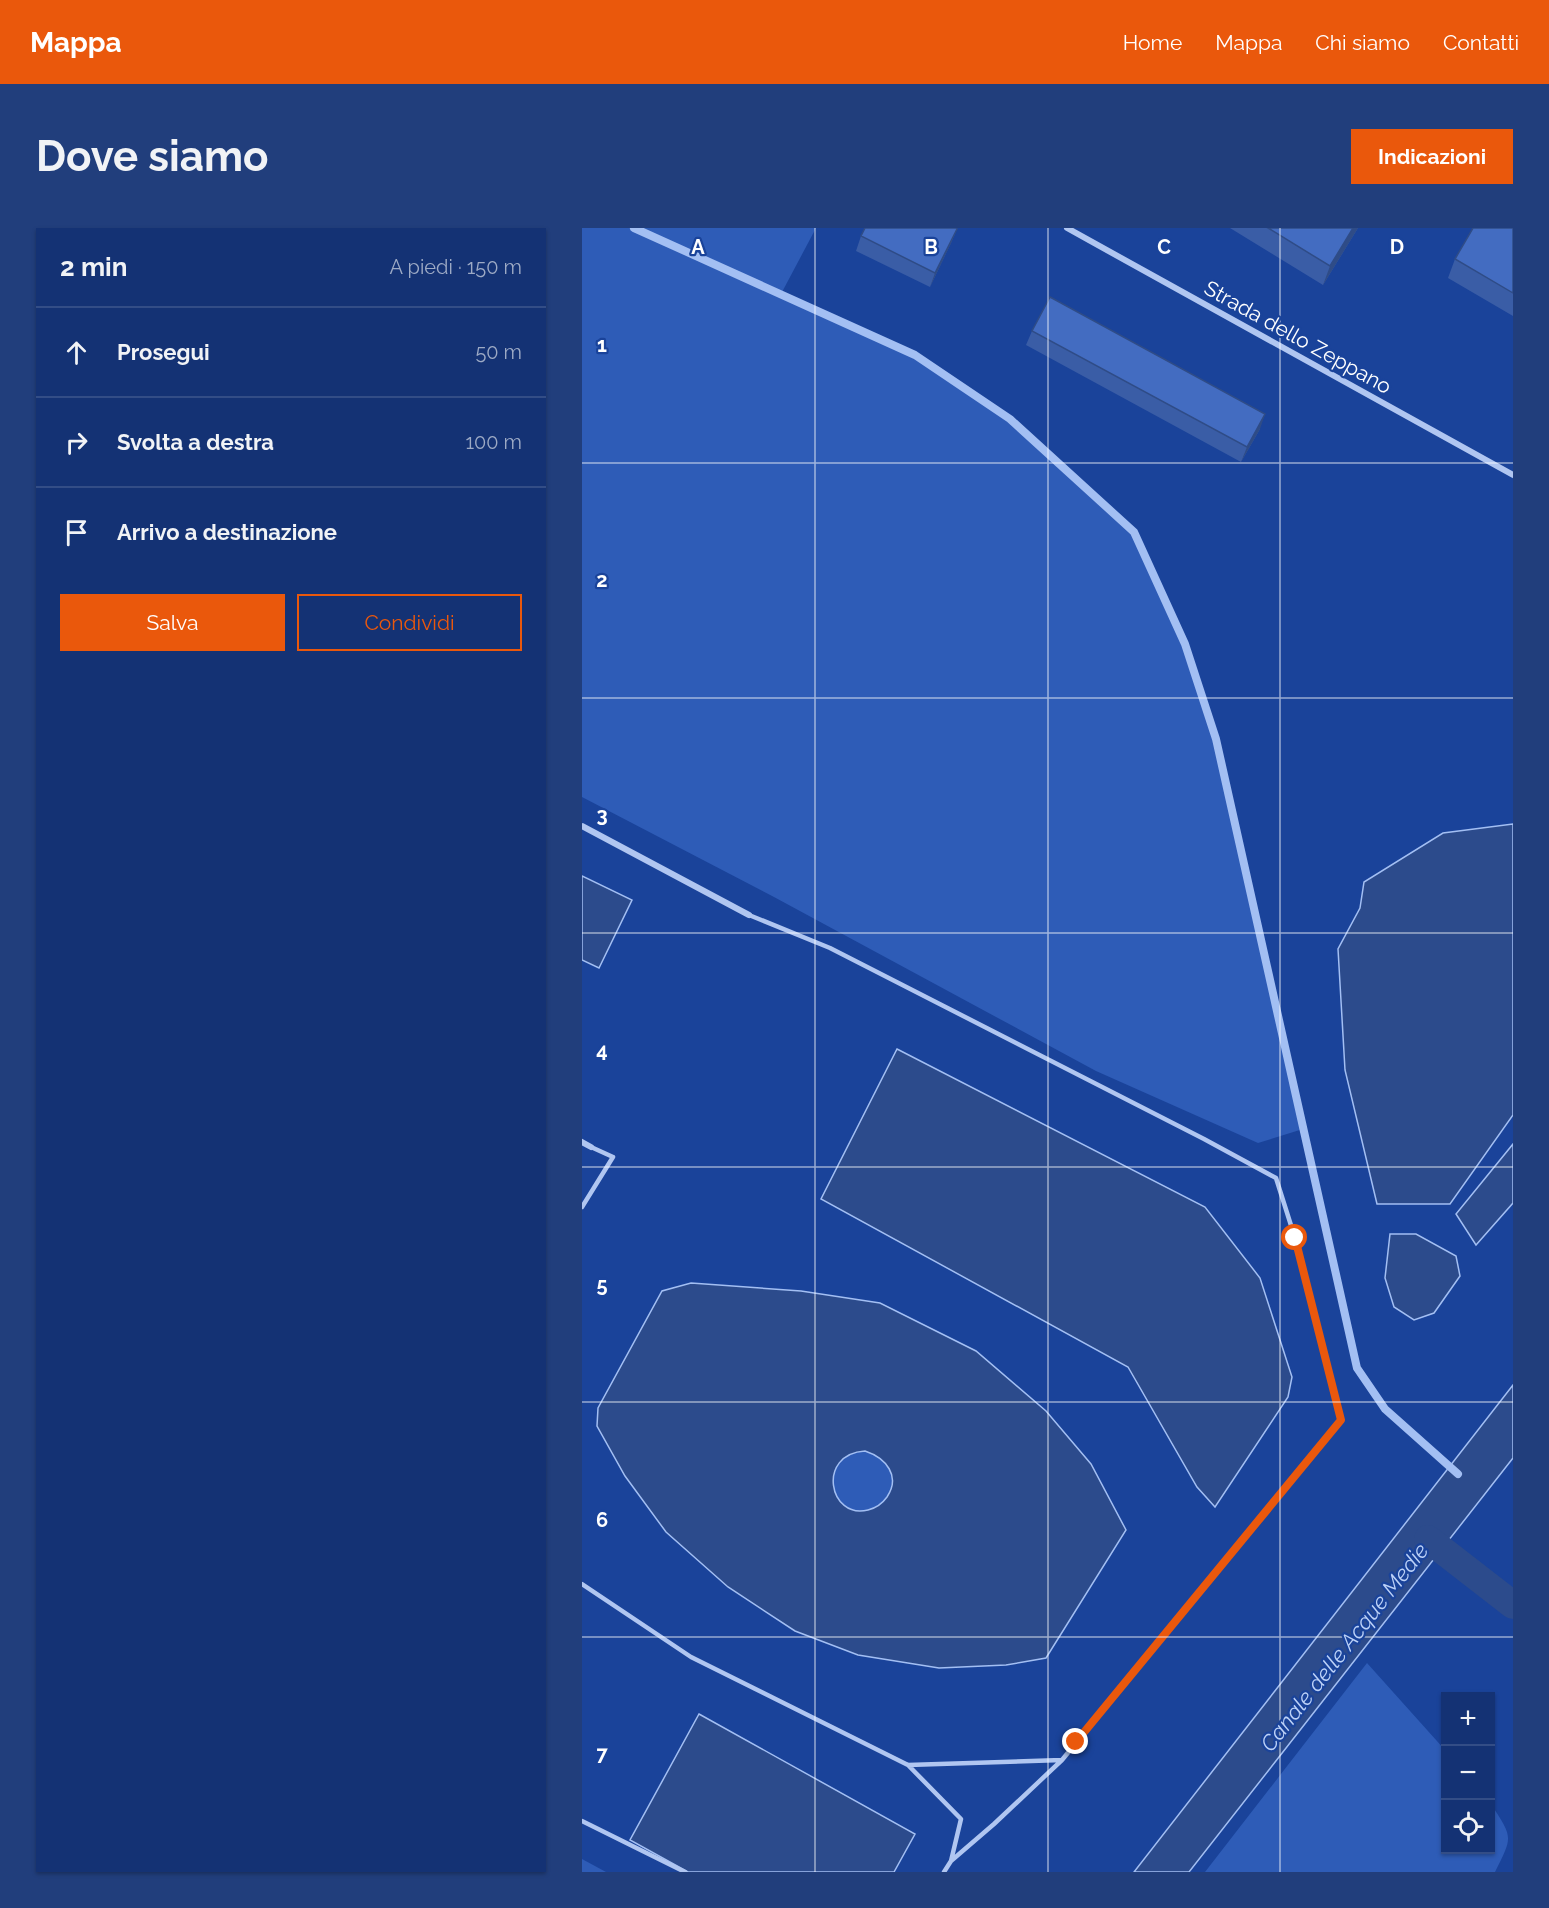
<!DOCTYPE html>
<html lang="it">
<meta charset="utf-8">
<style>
body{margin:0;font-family:Raleway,sans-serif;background:#213e7c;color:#f1f3f6}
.controls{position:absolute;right:18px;bottom:18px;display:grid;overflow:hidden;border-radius:0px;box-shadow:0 2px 4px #0004}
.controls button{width:54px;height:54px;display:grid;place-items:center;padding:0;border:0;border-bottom:2px solid #334d86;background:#143274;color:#f1f3f6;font:30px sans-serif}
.stop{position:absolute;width:18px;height:18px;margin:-14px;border:4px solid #ea580c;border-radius:50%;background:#fff}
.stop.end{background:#ea580c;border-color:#fff;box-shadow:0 2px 6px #0008}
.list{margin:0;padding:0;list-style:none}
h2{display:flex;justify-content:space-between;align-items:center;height:78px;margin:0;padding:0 24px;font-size:26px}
h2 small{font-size:20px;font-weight:400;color:#9daac5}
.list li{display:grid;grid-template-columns:39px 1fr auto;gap:18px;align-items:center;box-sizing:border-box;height:90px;padding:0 24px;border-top:2px solid #334d86}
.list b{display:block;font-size:22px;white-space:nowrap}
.list em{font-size:20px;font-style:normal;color:#9daac5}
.actions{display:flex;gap:12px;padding:18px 24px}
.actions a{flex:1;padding:14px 0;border:2px solid #ea580c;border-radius:0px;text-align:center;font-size:21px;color:#ea580c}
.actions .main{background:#ea580c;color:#fff}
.icon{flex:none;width:33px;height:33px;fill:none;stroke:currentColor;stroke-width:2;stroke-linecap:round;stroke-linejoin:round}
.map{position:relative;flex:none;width:931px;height:1644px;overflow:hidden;border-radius:0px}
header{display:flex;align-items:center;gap:36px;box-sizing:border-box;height:84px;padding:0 30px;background:#ea580c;color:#fff}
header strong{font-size:28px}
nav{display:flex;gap:33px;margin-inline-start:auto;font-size:21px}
.intro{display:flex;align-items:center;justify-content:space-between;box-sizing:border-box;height:144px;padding:0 36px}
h1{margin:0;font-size:42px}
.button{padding:15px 27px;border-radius:0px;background:#ea580c;color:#fff;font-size:21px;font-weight:700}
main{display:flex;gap:36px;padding:0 36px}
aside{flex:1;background:#143274;border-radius:0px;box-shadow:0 2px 4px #0004}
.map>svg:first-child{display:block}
.green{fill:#2e5cb7}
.water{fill:#2c4b8c;stroke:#a3bff3;stroke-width:1.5;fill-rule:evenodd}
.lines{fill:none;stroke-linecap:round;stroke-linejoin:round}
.stream{stroke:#a3bff3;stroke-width:8}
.canal{stroke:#2c4b8c;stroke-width:28}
.service{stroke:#b0c6f1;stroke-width:4.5}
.minor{stroke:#b0c6f1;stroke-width:6}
.wall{fill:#3a5da6}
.shaded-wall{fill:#2f4c87}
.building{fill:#436cc1;stroke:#2f4c87;stroke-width:1.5}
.route{stroke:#ea580c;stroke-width:8}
.grid{fill:none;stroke:#fff;stroke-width:1.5;stroke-opacity:0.55}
.labels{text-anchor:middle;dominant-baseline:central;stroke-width:4.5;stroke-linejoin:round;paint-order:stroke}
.street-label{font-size:21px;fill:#fff;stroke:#1a439a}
.water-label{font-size:22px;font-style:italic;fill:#bcd1f7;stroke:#1a439a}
.grid-label{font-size:20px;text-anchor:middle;font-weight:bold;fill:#fff;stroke:#1a439a;stroke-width:4.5;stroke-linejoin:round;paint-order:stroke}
</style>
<header>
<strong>Mappa</strong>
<nav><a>Home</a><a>Mappa</a><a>Chi siamo</a><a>Contatti</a></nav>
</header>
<div class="intro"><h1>Dove siamo</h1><a class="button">Indicazioni</a></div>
<main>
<aside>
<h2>2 min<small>A piedi · 150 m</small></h2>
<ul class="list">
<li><svg class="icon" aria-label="ahead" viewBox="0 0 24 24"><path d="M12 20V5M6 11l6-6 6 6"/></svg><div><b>Prosegui</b></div><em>50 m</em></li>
<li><svg class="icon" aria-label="right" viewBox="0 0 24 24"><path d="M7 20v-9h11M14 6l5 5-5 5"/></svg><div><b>Svolta a destra</b></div><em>100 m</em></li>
<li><svg class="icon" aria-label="arrive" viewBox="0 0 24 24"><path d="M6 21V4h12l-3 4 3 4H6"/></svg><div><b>Arrivo a destinazione</b></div></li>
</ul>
<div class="actions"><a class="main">Salva</a><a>Condividi</a></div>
</aside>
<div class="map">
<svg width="931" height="1644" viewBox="0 0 931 1644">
<rect width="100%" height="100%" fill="#1a439a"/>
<!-- green -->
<path class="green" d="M0,0H234L199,66L333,127L428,191L552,304L603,416L634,511L721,901L676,915L514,843L192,669L0,569Z
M250 1253a30 30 0 1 1 60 0a30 30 0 1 1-60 0Z
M785,1435L863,1522L864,1622H909V1576C931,1610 931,1608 913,1644H623Z
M0,1631L24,1644H0Z"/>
<!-- water -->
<path class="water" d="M931,596V887L868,976H795L763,842L756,721L778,680L782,654L861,605Z
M0,648L50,672L17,740L0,732Z
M315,821L623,979L678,1050L710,1149L706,1169L633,1279L615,1259L546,1139L239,971Z
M931,916V975L894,1017L874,986Z
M808,1006H834L874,1028L878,1048L852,1085L832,1092L812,1079L803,1050Z
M109,1055L219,1063L298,1075L394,1123L464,1183L509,1236L544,1302L464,1430L424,1437L357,1440L276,1427L213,1403L146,1359L84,1304L43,1248L15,1198L16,1180L80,1063ZM283,1223C304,1230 319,1248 305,1269C300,1276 294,1280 286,1282C247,1292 234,1226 283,1223Z
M931,1157V1230L607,1644H552Z
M117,1486L333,1606L312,1644H106L48,1612Z"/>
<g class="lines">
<!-- stream -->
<path class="stream" d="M52,0L333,127L428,191L552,304L603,416L634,511L775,1140L803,1181L876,1246"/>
<!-- canal -->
<path class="canal" d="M846,1311L931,1377"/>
<!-- service -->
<path class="service" d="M0,979L31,929L9,919
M0,1356L109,1429L326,1537L480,1532L759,1192L713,1010L694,950L622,911L248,720L167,687
M326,1537L379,1591L369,1633L362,1644
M0,1593L103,1644
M369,1633L412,1596L480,1532"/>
<!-- minor -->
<path class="minor" d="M485,0L931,247
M0,598L167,687
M0,914L9,919"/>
</g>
<!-- wall -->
<path class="wall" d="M648,0H776L741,57Z
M931,0V88L866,50L873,31Z
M375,1L369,15L348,59L274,23L279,8Z
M450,103L678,201L659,234L444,117Z"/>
<!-- shaded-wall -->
<path class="shaded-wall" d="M771,0H776L741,57L748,38Z
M375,1L369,15L348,59L353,45Z
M683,186L678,201L659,234L665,219Z"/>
<!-- building -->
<path class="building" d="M283,0H374L375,1L353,45L279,8Z
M686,0H771L748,38Z
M891,0H931V65L873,31Z
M468,69L683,186L665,219L450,103Z"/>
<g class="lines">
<!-- route -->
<path class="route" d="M494,1514L759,1192L713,1010"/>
</g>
<!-- grid -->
<path class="grid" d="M233,0V1644M466,0V1644M698,0V1644M0,235H931M0,470H931M0,705H931M0,939H931M0,1174H931M0,1409H931"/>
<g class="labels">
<!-- street labels -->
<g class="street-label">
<text transform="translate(716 109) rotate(29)">Strada dello Zeppano</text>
</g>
<!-- water labels -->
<g class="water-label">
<text transform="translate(762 1419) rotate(-52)">Canale delle Acque Medie</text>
</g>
</g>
<g class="grid-label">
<text x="116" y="26">A</text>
<text x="349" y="26">B</text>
<text x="582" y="26">C</text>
<text x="815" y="26">D</text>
<text x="20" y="124">1</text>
<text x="20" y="359">2</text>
<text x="20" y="594">3</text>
<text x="20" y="829">4</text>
<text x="20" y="1064">5</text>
<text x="20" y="1299">6</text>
<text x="20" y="1533">7</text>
</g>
</svg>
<div class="controls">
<button>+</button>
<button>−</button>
<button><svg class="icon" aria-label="locate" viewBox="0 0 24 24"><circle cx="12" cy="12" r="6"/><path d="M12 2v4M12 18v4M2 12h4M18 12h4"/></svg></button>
</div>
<div class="stop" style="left:713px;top:1010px"></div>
<div class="stop end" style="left:494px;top:1514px"></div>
</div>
</main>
